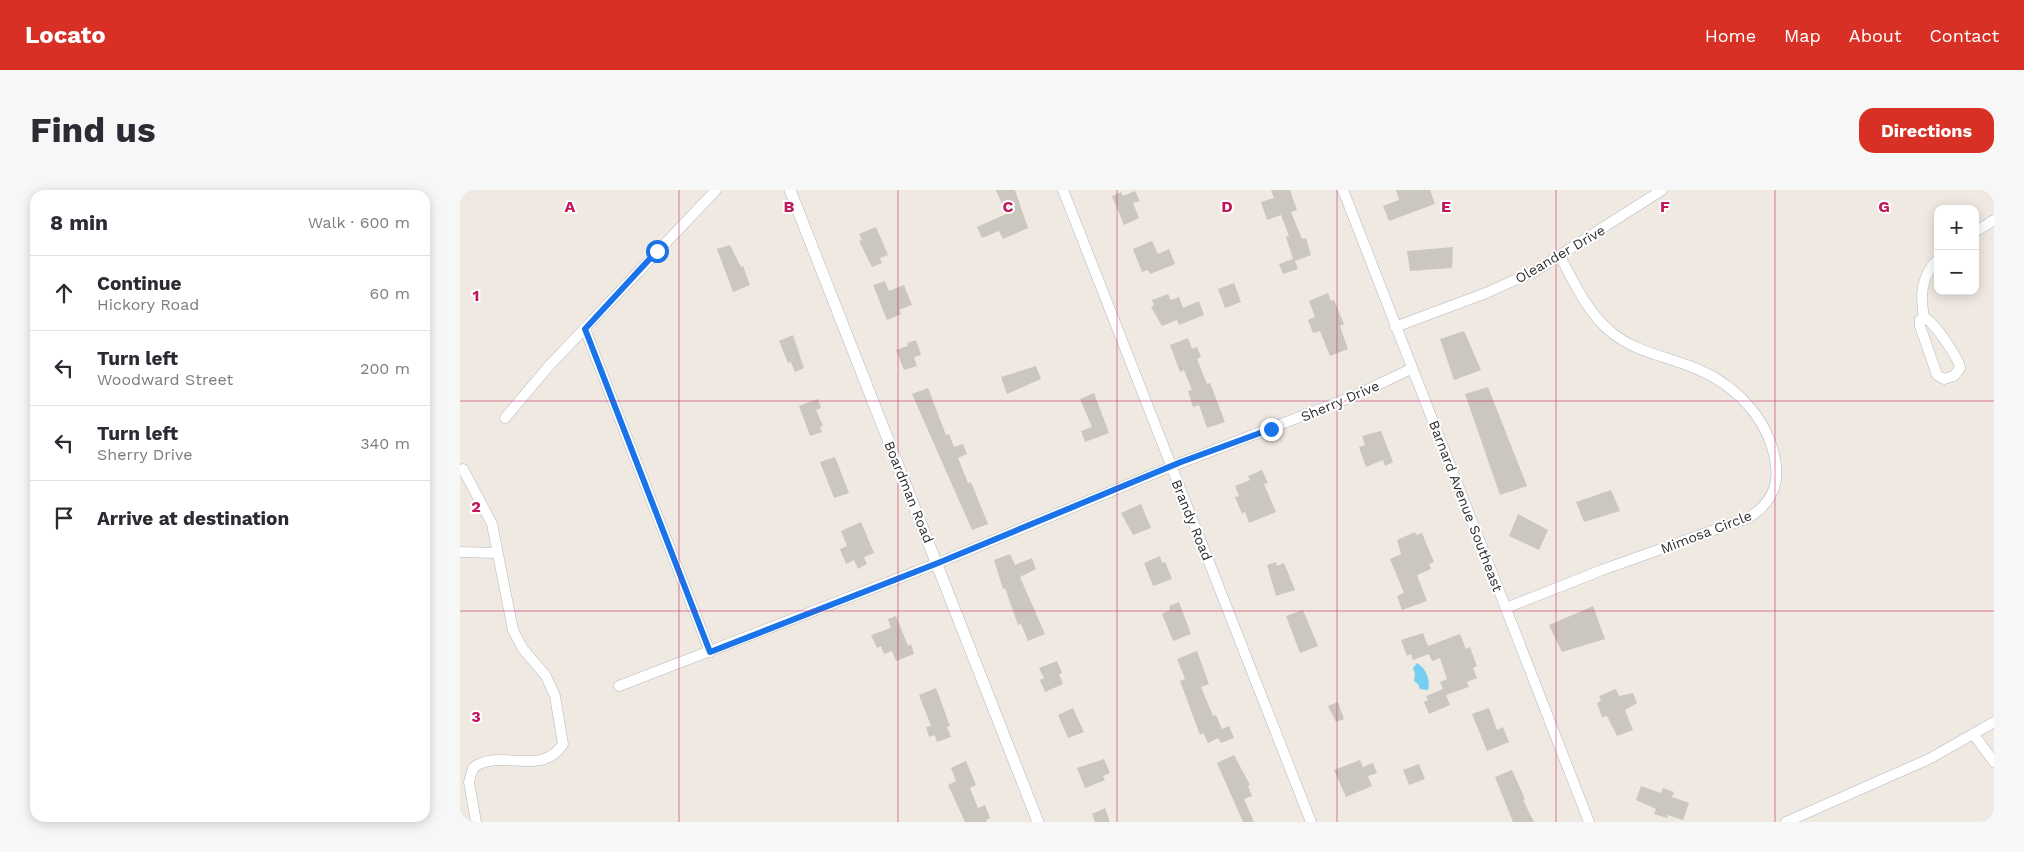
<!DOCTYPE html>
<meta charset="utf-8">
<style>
body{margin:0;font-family:"Work Sans",sans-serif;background:#f7f7f7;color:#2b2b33}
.controls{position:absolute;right:15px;top:15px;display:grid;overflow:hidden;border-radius:10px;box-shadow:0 2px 12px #0003}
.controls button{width:45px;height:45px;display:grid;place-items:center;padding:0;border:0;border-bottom:1px solid #e1e1e2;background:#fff;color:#2b2b33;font:25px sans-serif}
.stop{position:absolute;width:15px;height:15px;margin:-11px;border:4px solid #1a73e8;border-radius:50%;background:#fff}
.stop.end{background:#1a73e8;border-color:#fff;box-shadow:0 1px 5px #0008}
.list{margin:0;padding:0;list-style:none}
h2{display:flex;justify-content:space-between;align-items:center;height:65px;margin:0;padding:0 20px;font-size:21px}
h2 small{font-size:16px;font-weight:400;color:#7c7c81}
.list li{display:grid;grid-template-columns:32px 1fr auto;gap:15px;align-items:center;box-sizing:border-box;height:75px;padding:0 20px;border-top:1px solid #e1e1e2}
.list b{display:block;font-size:19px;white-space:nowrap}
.list p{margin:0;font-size:16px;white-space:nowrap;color:#7c7c81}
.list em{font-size:16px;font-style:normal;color:#7c7c81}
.icon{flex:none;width:28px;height:28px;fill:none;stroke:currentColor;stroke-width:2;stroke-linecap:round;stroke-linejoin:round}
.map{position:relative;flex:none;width:1534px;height:632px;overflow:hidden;border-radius:15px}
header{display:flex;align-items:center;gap:30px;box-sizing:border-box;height:70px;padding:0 25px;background:#d93025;color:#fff}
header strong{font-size:24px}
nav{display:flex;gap:28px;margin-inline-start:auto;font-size:18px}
.intro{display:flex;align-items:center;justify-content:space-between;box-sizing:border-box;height:120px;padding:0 30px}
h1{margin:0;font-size:35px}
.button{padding:12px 22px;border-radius:15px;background:#d93025;color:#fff;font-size:18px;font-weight:700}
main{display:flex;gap:30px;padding:0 30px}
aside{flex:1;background:#fff;border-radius:15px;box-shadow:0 2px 12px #0003}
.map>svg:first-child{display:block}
.water{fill:#75cff0}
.building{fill:#cbc7bf}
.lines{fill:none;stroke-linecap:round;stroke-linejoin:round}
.minor-casing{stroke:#b4b7c1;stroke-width:11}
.tertiary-casing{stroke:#b4b7c1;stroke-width:12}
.minor{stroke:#fff;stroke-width:10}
.tertiary{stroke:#fff;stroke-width:11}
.route{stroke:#1a73e8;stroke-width:6}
.grid{fill:none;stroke:#c2185b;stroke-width:1;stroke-opacity:0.55}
.labels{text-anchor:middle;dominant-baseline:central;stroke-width:4;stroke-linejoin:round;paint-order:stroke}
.street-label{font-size:14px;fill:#2e2e2e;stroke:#fff}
.grid-label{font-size:16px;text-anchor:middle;font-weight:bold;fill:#c2185b;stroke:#fff;stroke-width:4;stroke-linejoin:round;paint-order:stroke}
</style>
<header>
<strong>Locato</strong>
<nav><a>Home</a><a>Map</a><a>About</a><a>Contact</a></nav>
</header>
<div class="intro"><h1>Find us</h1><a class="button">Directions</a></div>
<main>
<aside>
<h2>8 min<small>Walk · 600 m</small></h2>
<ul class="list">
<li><svg class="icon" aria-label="ahead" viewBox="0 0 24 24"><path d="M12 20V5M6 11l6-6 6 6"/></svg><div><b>Continue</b><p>Hickory Road</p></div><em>60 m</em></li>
<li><svg class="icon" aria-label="left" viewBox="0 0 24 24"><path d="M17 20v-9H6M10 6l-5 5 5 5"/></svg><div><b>Turn left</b><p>Woodward Street</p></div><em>200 m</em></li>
<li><svg class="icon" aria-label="left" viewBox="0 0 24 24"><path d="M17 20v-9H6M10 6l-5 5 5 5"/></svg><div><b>Turn left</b><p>Sherry Drive</p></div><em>340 m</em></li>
<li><svg class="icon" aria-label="arrive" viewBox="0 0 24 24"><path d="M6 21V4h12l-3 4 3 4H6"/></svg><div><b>Arrive at destination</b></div></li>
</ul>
</aside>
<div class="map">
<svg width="1534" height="632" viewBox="0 0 1534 632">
<rect width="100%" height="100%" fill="#efe9e1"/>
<!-- water -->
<path class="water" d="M957,473C966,478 971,491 968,500L960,499L958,494L954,491L955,484L953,478Z"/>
<!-- building -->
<path class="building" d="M536,0H555L568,38L543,49L539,41L522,48L517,37L546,24Z
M811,0H830L837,20L831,22L842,49L846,48L851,65L835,71L838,79L823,84L819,74L833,69L826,47L829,46L821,25L807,30L801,12L814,8Z
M936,0H970L975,14L929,31L923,16L939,10Z
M675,1L680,11L673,13L679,28L664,35L652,6L661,2L663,6Z
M416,37L428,65L420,68L422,73L412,77L399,51L402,50L399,44Z
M692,51L698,64L709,59L715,74L690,84L688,80L682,82L673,59Z
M270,55L281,77L283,76L290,95L273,102L257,59Z
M993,57L992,78L950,81L947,61Z
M425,91L429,101L444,95L452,115L439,120L441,124L427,130L413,95Z
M774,93L781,112L765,118L758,99Z
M868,103L871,111L874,110L884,134L880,136L888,159L870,166L860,141L853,143L848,130L855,127L849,111Z
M708,104L711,110L719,107L723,118L739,111L744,125L719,135L717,130L702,136L691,117L694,116L692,110Z
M1004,141L1021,180L994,190L980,149Z
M333,145L344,178L335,182L331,172L328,173L319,151Z
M728,148L732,159L737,157L741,167L737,169L747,194L750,193L765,232L747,238L739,215L733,217L728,201L732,200L724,180L720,182L710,155Z
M456,150L461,165L454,167L457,176L444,180L436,160L448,156L447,153Z
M576,176L581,189L547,204L541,187Z
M1028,197L1067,296L1040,305L1005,204Z
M468,198L486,245L489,244L494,257L503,254L507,264L498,268L508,293L511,292L528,334L512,340L452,204Z
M634,203L649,243L625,252L621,241L632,237L620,209Z
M358,209L361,218L356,220L363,236L360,237L362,242L350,246L339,216Z
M921,241L933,272L925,276L923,270L906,277L899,257L905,255L902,246Z
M375,267L389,303L374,308L360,272Z
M802,280L808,293L804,294L816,322L789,333L785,322L782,324L775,307L779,306L775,296L790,290L788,286Z
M1151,300L1160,321L1124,332L1116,312Z
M681,314L691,338L673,345L661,323Z
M1058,324L1088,340L1079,360L1049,346Z
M401,332L414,363L404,367L407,374L398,379L394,370L386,374L380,359L387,356L381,341Z
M955,342L956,345L962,343L974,372L969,374L971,379L957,385L967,411L942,420L937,406L944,403L930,369L941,364L937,350Z
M550,364L555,375L572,368L576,379L560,387L585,444L568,451L561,434L558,435L545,398L543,399L534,370Z
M700,366L702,373L705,372L712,389L693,396L684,373Z
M816,372L817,376L824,373L835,400L816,406L807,375Z
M719,412L731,444L713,451L702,424L710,420L709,416Z
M1133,416L1145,449L1102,462L1089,435Z
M843,420L858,456L840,463L826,426Z
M436,426L448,456L451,454L454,464L436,471L432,461L424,464L421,456L417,458L411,445L431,438L428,429Z
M963,443L968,456L1000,444L1006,459L1010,457L1017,476L1013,478L1017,488L1007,492L1009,497L986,505L990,515L969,524L964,512L968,510L966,506L983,499L980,492L987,489L980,468L972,471L969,464L953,470L951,464L947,466L941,450Z
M737,461L749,494L741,497L753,526L756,525L762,539L769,536L774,548L761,553L758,548L748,553L743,543L740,545L720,491L725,489L717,469Z
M597,471L602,483L599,484L603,494L585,502L580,490L584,488L579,478Z
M476,498L490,536L487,537L491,547L477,552L475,545L469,547L466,537L471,536L459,505Z
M1156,499L1159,506L1173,503L1177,513L1165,520L1173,540L1157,546L1147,526L1142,527L1137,513L1141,511L1139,506Z
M878,512L884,529L876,532L868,516Z
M613,518L624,542L608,548L598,525Z
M1029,518L1037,540L1043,537L1049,552L1027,561L1012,524Z
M774,565L790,595L788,596L792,606L784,609L794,632H783L757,573Z
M644,569L650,583L643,586L645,590L625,598L617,578Z
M900,570L903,577L913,573L917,583L908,586L912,596L886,607L874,580Z
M506,571L516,595L510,598L518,618L525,615L530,628L526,630L527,632H505L488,595L496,591L491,578Z
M959,574L965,589L949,595L943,580Z
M1052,580L1065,609L1063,610L1074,632H1053L1035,587Z
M1181,596L1201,603L1203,598L1214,602L1212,607L1229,613L1223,630L1208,625L1207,628L1194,624L1196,619L1176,610Z
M645,618L650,632H635L632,624Z"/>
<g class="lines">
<!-- minor casing -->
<g class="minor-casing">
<path id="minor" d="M603,0L851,632
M883,0L1129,632
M1515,42L1534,30
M1464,128C1472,128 1499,169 1500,178L1494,186L1484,189L1477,185L1460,136V130Z
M1464,128C1460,104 1461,87 1478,69
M935,137L1026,103L1075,81L1202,0
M125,139L250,462
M45,228L88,177L256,0
M3,279L32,334L53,440L63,459L86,486L95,506L103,554C82,588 38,557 13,578L9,592L16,632
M0,362L37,363
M1046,418L1142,380L1288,328C1308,316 1319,298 1316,275C1309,226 1272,191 1227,175C1200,165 1174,161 1151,142C1128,123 1114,93 1100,66
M159,496L478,373L710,277L894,206L951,179
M1514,545L1534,572
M1326,632L1469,569L1534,532"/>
</g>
<!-- tertiary casing -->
<g class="tertiary-casing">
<path id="tertiary" d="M330,0L578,632"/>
</g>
<!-- minor -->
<use href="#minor" class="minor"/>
<!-- tertiary -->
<use href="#tertiary" class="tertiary"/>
</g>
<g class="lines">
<!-- route -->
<path class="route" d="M197,61L125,139L250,462L478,373L721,272L811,239"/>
</g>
<!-- grid -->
<path class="grid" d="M219,0V632M438,0V632M657,0V632M877,0V632M1096,0V632M1315,0V632M0,211H1534M0,421H1534"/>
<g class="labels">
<!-- street labels -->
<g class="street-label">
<text transform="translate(1100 64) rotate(-30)">Oleander Drive</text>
<text transform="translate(880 211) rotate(-23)">Sherry Drive</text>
<text transform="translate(449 302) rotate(68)">Boardman Road</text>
<text transform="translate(1006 316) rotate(69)">Barnard Avenue Southeast</text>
<text transform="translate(732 330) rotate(68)">Brandy Road</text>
<text transform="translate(1246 342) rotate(-21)">Mimosa Circle</text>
</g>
</g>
<g class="grid-label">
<text x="110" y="22">A</text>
<text x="329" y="22">B</text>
<text x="548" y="22">C</text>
<text x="767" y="22">D</text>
<text x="986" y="22">E</text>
<text x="1205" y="22">F</text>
<text x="1424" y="22">G</text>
<text x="16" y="111">1</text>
<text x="16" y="322">2</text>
<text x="16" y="532">3</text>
</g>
</svg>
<div class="controls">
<button>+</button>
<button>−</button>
</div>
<div class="stop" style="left:197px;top:61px"></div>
<div class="stop end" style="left:811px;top:239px"></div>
</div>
</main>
